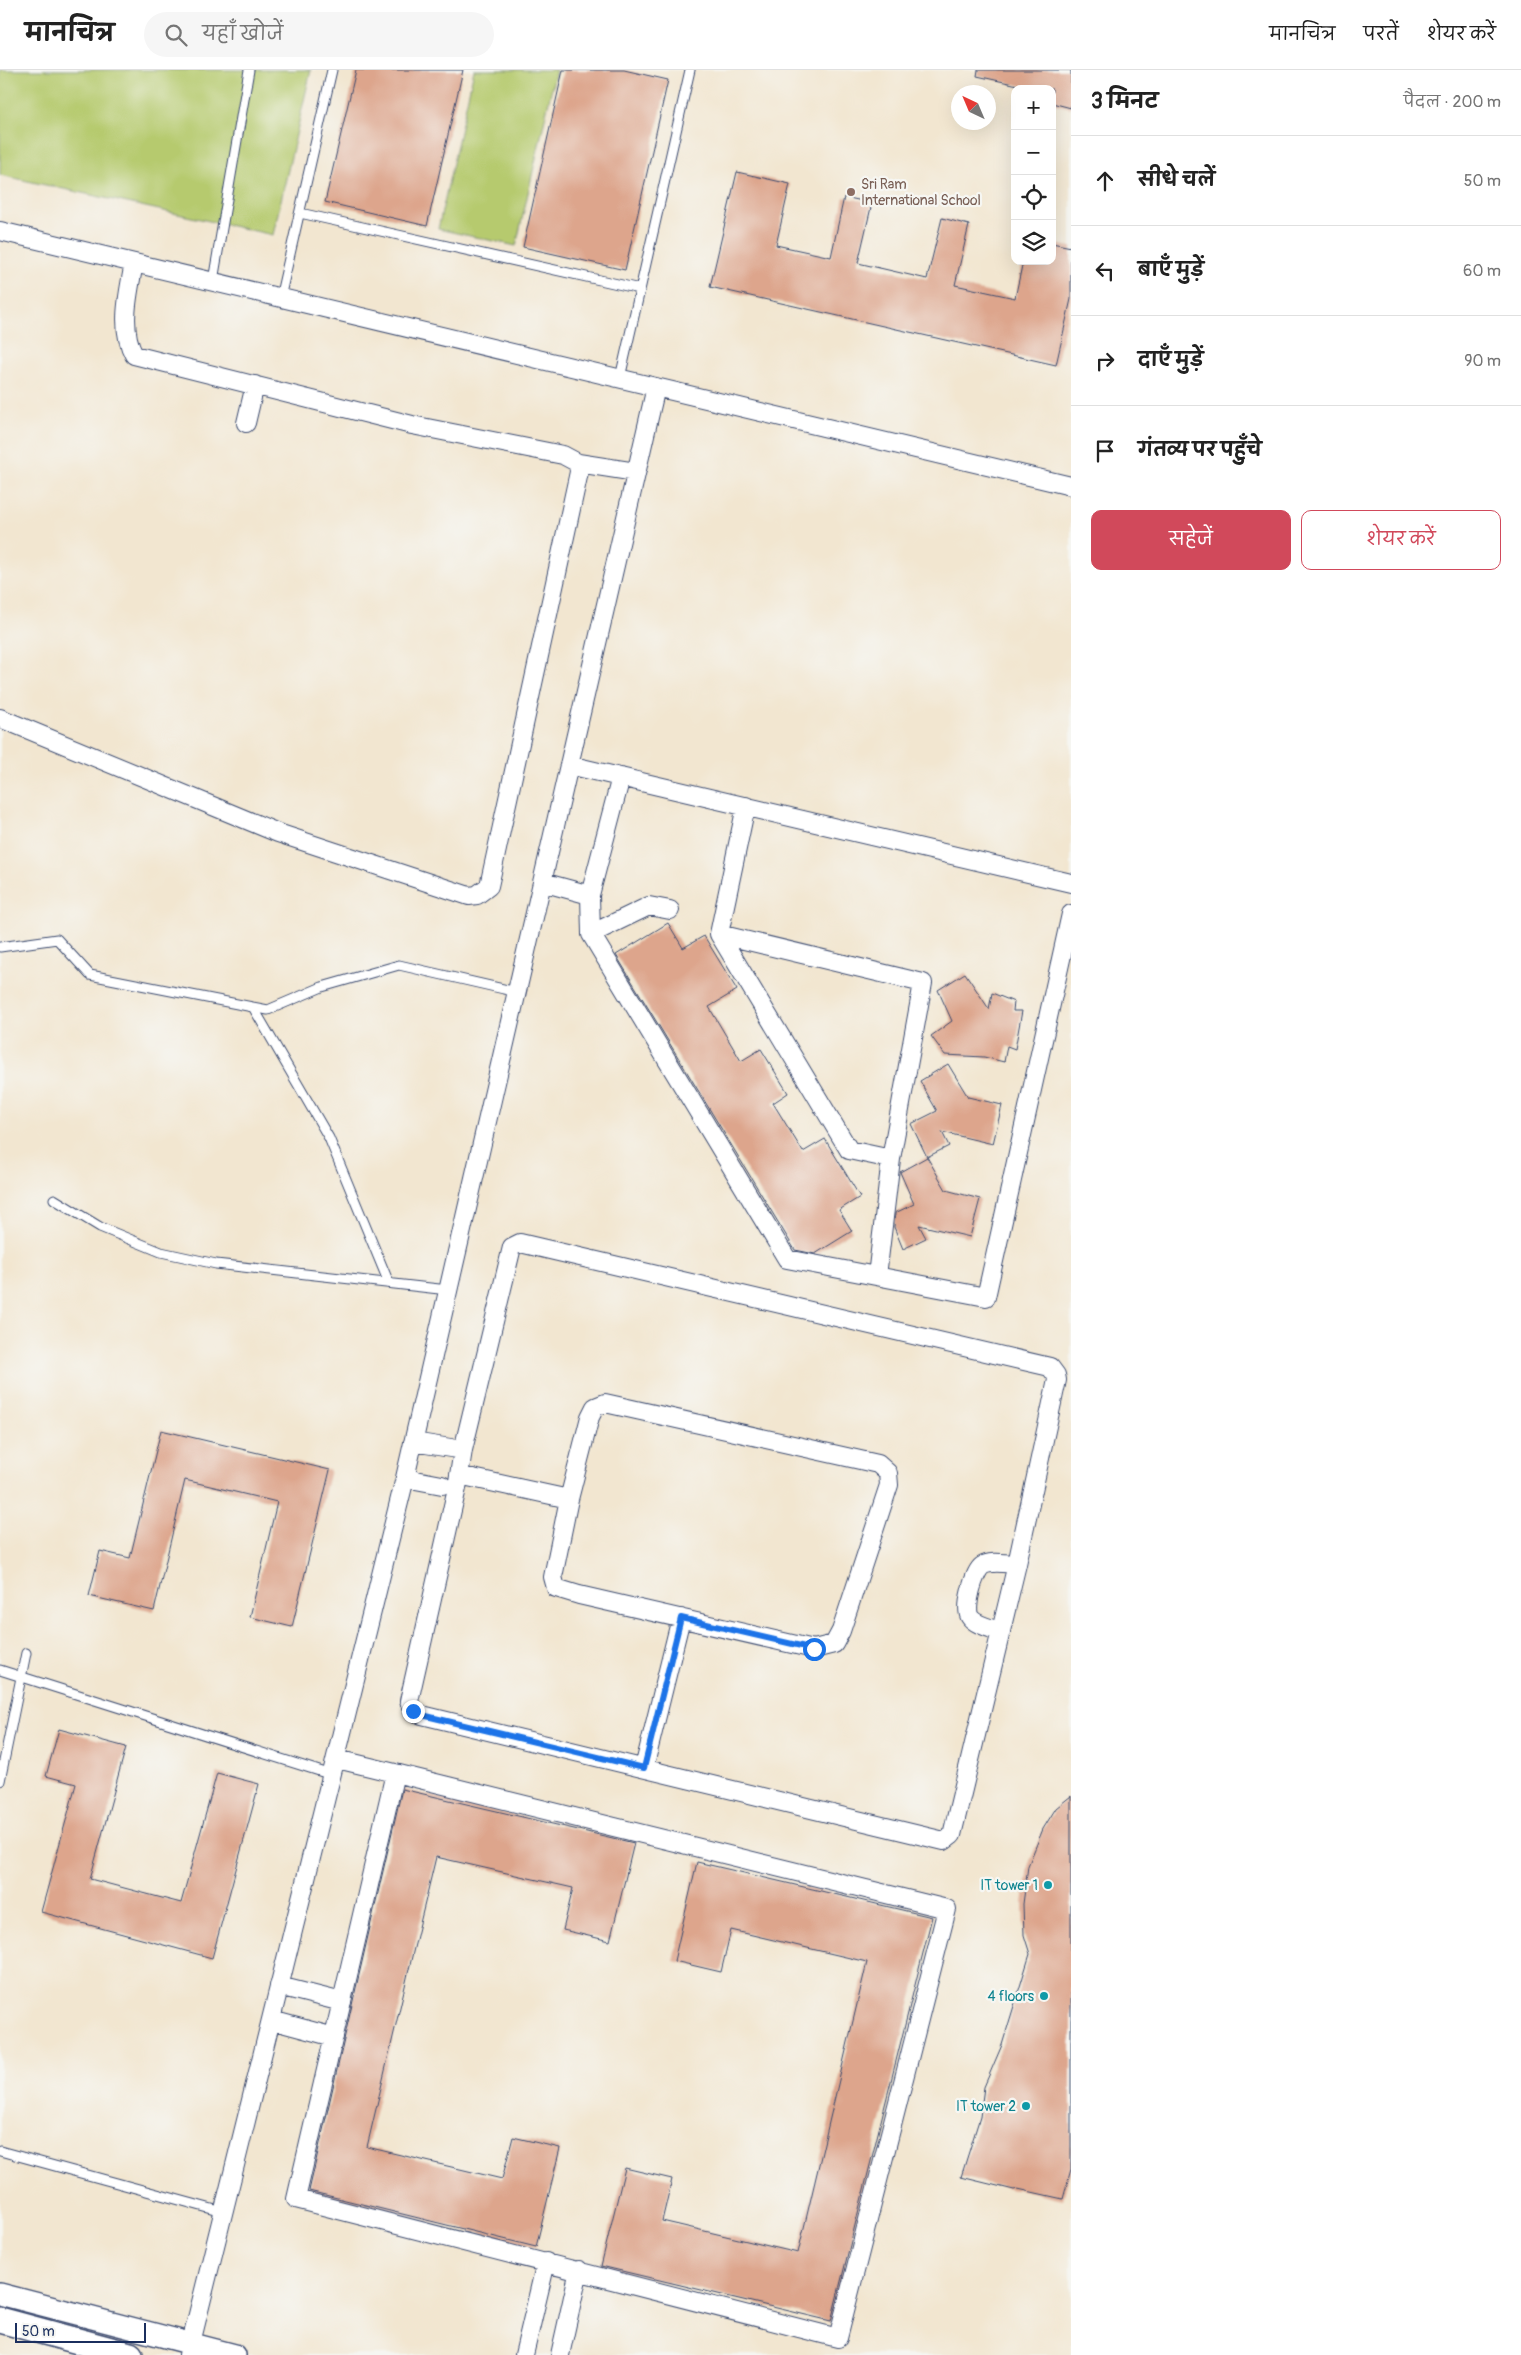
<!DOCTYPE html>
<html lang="hi">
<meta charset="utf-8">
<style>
body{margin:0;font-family:Pangolin,"Playpen Sans Deva",sans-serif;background:#f6f6f6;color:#222}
.controls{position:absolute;right:15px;top:15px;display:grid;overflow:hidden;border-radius:10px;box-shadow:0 5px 20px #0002}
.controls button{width:45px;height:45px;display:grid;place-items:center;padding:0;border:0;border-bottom:1px solid #e0e0e0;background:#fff;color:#222;font:25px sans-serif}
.compass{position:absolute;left:951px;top:15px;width:45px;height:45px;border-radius:50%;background:#fff;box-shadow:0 5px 20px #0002;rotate:316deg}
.scale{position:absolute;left:15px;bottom:12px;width:131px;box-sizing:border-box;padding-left:5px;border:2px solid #1b2f5e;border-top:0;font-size:14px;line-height:18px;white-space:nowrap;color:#1b2f5e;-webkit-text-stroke:4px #f6f6f2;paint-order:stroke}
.stop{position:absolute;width:15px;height:15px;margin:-11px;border:4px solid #1a73e8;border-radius:50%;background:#fff}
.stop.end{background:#1a73e8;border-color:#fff;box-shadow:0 1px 5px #0008}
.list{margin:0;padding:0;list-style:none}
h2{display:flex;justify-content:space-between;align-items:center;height:65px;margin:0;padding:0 20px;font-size:21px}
h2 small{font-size:16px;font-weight:400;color:#767676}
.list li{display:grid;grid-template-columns:32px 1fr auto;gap:15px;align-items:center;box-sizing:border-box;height:90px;padding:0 20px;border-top:1px solid #e0e0e0}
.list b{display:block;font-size:19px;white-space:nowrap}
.list em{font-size:16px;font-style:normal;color:#767676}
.actions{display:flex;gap:10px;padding:15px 20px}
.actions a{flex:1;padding:11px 0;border:1px solid #d1495b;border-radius:10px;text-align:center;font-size:18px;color:#d1495b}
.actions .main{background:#d1495b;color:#fff}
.icon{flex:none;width:28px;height:28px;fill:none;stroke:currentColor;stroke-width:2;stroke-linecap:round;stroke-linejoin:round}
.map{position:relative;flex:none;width:1071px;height:2285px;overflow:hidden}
header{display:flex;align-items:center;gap:30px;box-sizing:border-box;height:70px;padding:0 25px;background:#fff;border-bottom:1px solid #e0e0e0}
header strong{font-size:24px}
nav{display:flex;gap:28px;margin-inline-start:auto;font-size:18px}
.search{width:350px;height:45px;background:#f6f6f6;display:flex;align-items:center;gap:12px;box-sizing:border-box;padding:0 18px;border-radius:28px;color:#767676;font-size:19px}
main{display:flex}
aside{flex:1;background:#fff}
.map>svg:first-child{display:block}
.green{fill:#b6ca6e;stroke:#687c66}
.building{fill:#dda58c}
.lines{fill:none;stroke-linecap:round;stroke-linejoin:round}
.service-casing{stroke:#3b4a6f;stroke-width:11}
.minor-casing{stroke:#3b4a6f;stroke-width:20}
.tertiary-casing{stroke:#3b4a6f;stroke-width:24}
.secondary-casing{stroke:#3b4a6f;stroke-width:28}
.service{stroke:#fff;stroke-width:9}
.minor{stroke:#fff;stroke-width:18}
.tertiary{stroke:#fff;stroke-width:21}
.secondary{stroke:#fff;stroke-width:25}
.route{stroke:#1a73e8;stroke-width:6}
.education-dot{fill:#8d6e63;stroke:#f6f6f2;stroke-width:2}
.culture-dot{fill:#0f9aa8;stroke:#f6f6f2;stroke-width:2}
.labels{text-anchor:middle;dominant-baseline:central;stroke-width:4.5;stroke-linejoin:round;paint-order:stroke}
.education-label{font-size:14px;fill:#785e54;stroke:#f6f6f2;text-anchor:start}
.culture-label{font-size:14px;fill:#0d838f;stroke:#f6f6f2;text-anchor:end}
</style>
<header>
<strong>मानचित्र</strong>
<div class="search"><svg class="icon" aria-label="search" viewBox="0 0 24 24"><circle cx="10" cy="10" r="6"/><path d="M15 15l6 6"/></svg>यहाँ खोजें</div>
<nav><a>मानचित्र</a><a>परतें</a><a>शेयर करें</a></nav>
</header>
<main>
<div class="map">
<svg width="1071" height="2285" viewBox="0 0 1071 2285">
<rect width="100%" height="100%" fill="#f6f6f2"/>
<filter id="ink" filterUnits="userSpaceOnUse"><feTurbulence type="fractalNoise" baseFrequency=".02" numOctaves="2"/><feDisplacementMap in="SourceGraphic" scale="10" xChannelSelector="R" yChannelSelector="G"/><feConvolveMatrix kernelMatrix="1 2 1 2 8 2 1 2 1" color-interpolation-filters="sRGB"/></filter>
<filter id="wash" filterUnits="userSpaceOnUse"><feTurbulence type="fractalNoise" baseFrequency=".0096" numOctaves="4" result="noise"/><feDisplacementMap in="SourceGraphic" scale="20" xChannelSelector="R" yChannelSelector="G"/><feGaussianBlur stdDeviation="1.12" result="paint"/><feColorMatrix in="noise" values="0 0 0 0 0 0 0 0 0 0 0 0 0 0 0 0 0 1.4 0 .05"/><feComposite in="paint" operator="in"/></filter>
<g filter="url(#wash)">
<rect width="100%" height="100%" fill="#f2e6d0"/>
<!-- green -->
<path class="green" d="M0,0H311L273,165L0,105Z
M474,0H556L516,176L438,159Z"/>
<g id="blocks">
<!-- building -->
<path class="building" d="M356,0H463L427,156L325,132Z
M563,0H624L668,10L625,200L523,177Z
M978,0H1071V38L1052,33V19H1026L1027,17L977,6Z
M737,102L790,114L776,175L831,187L844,127L872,133L858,193L927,209L942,148L969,155L955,215L1015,228L1023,191H1052V173L1071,177V229L1056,295L710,217Z
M668,853L683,878L704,866L737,920L709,937L741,991L761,979L788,1023L773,1033L803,1082L825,1069L860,1127L839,1140L852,1161L815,1184L795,1180L616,885Z
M965,903L989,939L992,923L1014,932L1013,941H1022L1015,979L1007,976L1004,992L984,987L945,985L931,966L952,951L938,920Z
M948,994L968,1027L1002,1035L993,1074L942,1062L949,1076L927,1087L911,1054L937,1041L920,1011Z
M927,1087L946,1120L980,1129L970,1167L919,1155L926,1168L903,1179L894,1157L895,1143L914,1134L900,1102Z
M161,1360L330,1400L292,1557L250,1547L277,1432L185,1410L154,1541L89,1526L100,1481L130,1488Z
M59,1659L126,1677L90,1809L181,1833L217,1703L259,1714L212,1888L41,1842L76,1714L46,1706Z
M402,1719L634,1773L610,1871L563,1860L573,1818L436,1787L414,1878L367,2077L502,2109L513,2067L560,2078L536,2177L309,2121Z
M1071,1726V2099L1063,2129L1018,2119L1014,2120L961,2107L980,2047L984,2017L1002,1975L1030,1884L1024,1865L1023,1834L1028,1796L1043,1759L1056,1738Z
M697,1792L932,1847L831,2251L601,2196L625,2098L672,2109L662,2151L798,2183L867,1892L731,1860L721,1902L674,1891Z"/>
</g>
</g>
<g filter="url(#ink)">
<use href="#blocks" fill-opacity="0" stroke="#3b4a6f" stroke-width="1"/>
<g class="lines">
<!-- service casing -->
<g class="service-casing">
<path id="service" d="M300,143L640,219
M213,211L249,0
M280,228L332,0
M620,308L690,0
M0,877L57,869L90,905L268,940L322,917L399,895L517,922
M253,937L329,1068L389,1213
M54,1129L100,1157L161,1182L216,1194L448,1220
M0,1600L332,1705
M0,1711L26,1583
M0,2081L223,2142"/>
</g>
<!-- minor casing -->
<g class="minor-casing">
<path id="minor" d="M0,161L1071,416
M246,353L255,315
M578,393L636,402
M0,648L278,763L469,826L477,825L489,816L579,402L578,393L563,385L412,355L134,285C119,258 129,221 134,193
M569,695L1071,813
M746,736L719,864L849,1080L891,1089L877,1206
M542,812L590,825L591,864L787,1189L986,1227L1071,844
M590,825L621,707
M591,864L649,836L670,840
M719,864L923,913L891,1089
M413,1372L463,1380L512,1177L520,1173L1050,1297L1056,1305L1057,1310L1017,1494L952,1765L944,1771L422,1645L413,1641L409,1631L457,1418L463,1380
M459,1405L569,1429L590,1347L595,1337L605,1333L878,1394L888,1403L889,1415L841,1561L834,1574L814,1579L579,1525L556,1518L553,1507L569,1429
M405,1408L442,1415
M1001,1562C992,1558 975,1555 970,1547C964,1538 974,1502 982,1496C991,1490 1007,1494 1017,1494
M337,1689L395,1703
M644,1698L681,1548
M395,1703L947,1839L838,2268L296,2129Z
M279,1916L342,1932
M271,1950L334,1967
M188,2285L405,1408L656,317
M524,2285L546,2192
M560,2285L579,2200"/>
</g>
<!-- tertiary casing -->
<g class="tertiary-casing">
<path id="tertiary" d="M0,2224L235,2285"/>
</g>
<!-- secondary casing -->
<g class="secondary-casing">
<path id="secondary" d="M0,2250L130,2285"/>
</g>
<!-- service -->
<use href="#service" class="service"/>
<!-- minor -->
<use href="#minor" class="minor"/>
<!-- tertiary -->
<use href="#tertiary" class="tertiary"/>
<!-- secondary -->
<use href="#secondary" class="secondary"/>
</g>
</g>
<g class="lines" filter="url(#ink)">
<!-- route -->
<path class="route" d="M413,1641L422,1645L644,1698L681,1548L814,1579"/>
</g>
<!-- markers -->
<circle class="education-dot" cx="851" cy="122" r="5"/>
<g class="culture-dot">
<circle cx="1048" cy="1815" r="5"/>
<circle cx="1044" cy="1926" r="5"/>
<circle cx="1026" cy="2036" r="5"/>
</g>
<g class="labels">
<!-- education labels -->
<g class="education-label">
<text x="861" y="114">Sri Ram<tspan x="861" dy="16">International School</tspan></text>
</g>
<!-- culture labels -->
<g class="culture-label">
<text x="1038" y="1815">IT tower 1</text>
<text x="1034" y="1926">4 floors</text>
<text x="1016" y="2036">IT tower 2</text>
</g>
</g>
</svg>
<div class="controls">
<button>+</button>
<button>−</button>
<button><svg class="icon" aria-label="locate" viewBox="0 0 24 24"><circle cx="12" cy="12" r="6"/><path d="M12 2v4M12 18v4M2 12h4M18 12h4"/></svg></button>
<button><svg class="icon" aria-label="layers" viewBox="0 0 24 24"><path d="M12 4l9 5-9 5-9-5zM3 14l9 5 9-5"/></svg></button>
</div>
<svg class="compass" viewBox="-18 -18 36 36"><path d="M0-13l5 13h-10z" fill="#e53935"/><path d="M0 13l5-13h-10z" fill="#767676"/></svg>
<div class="scale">50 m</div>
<div class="stop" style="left:814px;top:1579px"></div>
<div class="stop end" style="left:413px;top:1641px"></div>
</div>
<aside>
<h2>3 मिनट<small>पैदल · 200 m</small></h2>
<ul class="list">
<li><svg class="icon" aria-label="ahead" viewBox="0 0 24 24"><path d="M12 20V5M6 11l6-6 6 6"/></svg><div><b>सीधे चलें</b></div><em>50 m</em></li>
<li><svg class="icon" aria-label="left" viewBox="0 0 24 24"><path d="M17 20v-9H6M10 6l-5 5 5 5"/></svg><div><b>बाएँ मुड़ें</b></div><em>60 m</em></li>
<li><svg class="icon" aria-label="right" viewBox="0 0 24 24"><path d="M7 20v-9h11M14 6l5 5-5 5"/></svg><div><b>दाएँ मुड़ें</b></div><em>90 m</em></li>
<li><svg class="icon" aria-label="arrive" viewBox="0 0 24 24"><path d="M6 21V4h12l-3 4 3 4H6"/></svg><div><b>गंतव्य पर पहुँचे</b></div></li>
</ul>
<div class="actions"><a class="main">सहेजें</a><a>शेयर करें</a></div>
</aside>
</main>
